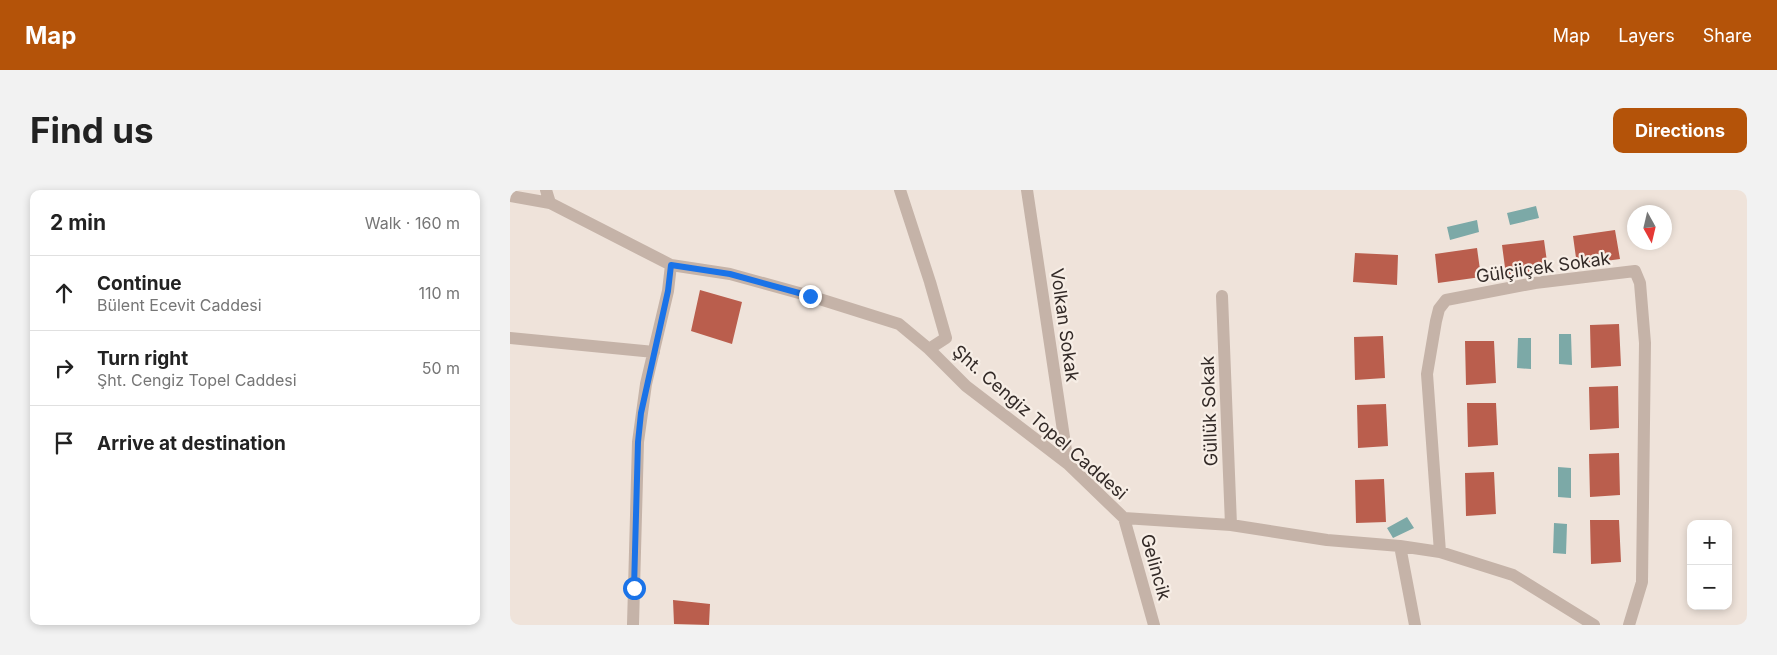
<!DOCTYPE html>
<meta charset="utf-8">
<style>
body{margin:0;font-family:Inter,sans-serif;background:#f2f2f2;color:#222}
.controls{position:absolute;right:15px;bottom:15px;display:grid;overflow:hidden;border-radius:10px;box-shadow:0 2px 8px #0003}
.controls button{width:45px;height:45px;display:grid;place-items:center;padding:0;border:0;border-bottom:1px solid #e0e0e0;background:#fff;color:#222;font:25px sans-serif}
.compass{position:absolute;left:1117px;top:15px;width:45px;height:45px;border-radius:50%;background:#fff;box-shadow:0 2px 8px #0003;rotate:172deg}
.stop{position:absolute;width:15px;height:15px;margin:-11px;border:4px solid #1a73e8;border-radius:50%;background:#fff}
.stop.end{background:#1a73e8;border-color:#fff;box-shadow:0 1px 5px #0008}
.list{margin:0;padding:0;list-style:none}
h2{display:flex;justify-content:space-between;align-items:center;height:65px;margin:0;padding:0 20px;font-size:21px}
h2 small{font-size:16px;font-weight:400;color:#767676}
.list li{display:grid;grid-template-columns:32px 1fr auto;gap:15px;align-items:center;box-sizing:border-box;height:75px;padding:0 20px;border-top:1px solid #e0e0e0}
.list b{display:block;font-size:19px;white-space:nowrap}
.list p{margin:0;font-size:16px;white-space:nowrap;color:#767676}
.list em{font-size:16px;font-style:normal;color:#767676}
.icon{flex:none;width:28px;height:28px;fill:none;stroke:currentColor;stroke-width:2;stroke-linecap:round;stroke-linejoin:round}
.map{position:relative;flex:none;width:1237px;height:435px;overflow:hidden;border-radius:10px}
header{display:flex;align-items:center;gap:30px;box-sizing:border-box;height:70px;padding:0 25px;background:#b45309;color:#fff}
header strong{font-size:24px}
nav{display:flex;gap:28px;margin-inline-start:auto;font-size:18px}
.intro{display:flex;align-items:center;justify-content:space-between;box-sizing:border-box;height:120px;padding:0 30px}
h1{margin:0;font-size:35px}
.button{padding:12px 22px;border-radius:10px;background:#b45309;color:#fff;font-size:18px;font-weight:700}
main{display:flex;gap:30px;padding:0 30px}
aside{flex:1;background:#fff;border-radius:10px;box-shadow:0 2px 8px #0003}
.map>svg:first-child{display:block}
.water{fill:#7ca9a7}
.building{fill:#ba5e4d}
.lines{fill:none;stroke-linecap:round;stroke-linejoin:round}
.minor{stroke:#c5b3a8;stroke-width:12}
.route{stroke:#1a73e8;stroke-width:6}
.labels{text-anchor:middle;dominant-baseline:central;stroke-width:4.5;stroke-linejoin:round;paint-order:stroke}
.street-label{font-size:18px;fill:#332a27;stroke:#f7eee6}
</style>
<header>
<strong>Map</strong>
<nav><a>Map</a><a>Layers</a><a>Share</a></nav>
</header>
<div class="intro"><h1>Find us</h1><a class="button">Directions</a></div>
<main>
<aside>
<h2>2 min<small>Walk · 160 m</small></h2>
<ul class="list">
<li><svg class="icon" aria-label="ahead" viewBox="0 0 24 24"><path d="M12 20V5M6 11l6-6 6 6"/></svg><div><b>Continue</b><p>Bülent Ecevit Caddesi</p></div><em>110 m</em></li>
<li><svg class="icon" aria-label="right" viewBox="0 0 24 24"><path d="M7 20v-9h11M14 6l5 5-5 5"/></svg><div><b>Turn right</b><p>Şht. Cengiz Topel Caddesi</p></div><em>50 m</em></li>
<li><svg class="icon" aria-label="arrive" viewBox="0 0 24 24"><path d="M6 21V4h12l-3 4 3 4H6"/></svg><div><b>Arrive at destination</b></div></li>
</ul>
</aside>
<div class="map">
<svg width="1237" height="435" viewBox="0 0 1237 435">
<rect width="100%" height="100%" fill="#efe3da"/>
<!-- water -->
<path class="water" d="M1026,16L1029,28L1000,35L997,23Z
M967,30L969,42L940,50L937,37Z
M1049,144H1061L1062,175L1049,174Z
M1008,148H1021V179L1007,178Z
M1048,277L1061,278V308L1048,307Z
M897,327L904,338L883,348L877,338Z
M1044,333L1057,334L1056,364L1043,363Z"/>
<!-- building -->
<path class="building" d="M1105,40L1110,69L1067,75L1063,46Z
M1034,50L1038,79L996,85L992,55Z
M967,58L971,87L928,93L925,64Z
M845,63L888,65L887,95L843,92Z
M190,100L232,112L222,154L181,141Z
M1109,134L1111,176L1081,178L1080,135Z
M873,146L875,188L845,190L844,147Z
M955,151H984L986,193L956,195Z
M1108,196L1109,238L1080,240L1079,197Z
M957,213H986L988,255L958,257Z
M876,214L878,256L848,258L847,215Z
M1109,263L1110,305L1080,307L1079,264Z
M984,282L986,324L956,326L955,283Z
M874,289L876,332L846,333L845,290Z
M1080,330H1109L1111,372L1081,374Z
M163,410L200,414L199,435L164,434Z"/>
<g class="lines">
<!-- minor -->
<path class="minor" d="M36,0L40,13L161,75L158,101L136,194L128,252L123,435
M390,0L420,92L436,148L419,159
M517,0L558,274
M0,6L40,13
M161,75L220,84L300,106L389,134L419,159L456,196L558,274L614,328L721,335L817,350L890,356L930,362L1003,385L1084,435
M712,106L721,335
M0,148L144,162
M614,328L644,435
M890,356L905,435
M930,362L917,184L926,131L929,119L936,110L1025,93L1125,81L1130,93L1135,153L1132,392L1119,435"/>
</g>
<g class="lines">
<!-- route -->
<path class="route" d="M124,398L128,252L131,223L158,101L161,75L220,84L300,106"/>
</g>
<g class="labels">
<!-- street labels -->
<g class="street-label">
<text transform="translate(1033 77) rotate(-8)">Gülçiiçek Sokak</text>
<text transform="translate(555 135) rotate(82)">Volkan Sokak</text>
<text transform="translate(699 221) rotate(-92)">Güllük Sokak</text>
<text transform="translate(530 232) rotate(41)">Şht. Cengiz Topel Caddesi</text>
<text transform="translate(646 377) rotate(74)">Gelincik</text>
</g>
</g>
</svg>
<div class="controls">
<button>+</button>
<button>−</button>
</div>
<svg class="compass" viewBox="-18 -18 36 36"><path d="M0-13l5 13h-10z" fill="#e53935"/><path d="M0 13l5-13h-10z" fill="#767676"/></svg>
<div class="stop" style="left:124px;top:398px"></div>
<div class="stop end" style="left:300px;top:106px"></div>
</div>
</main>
